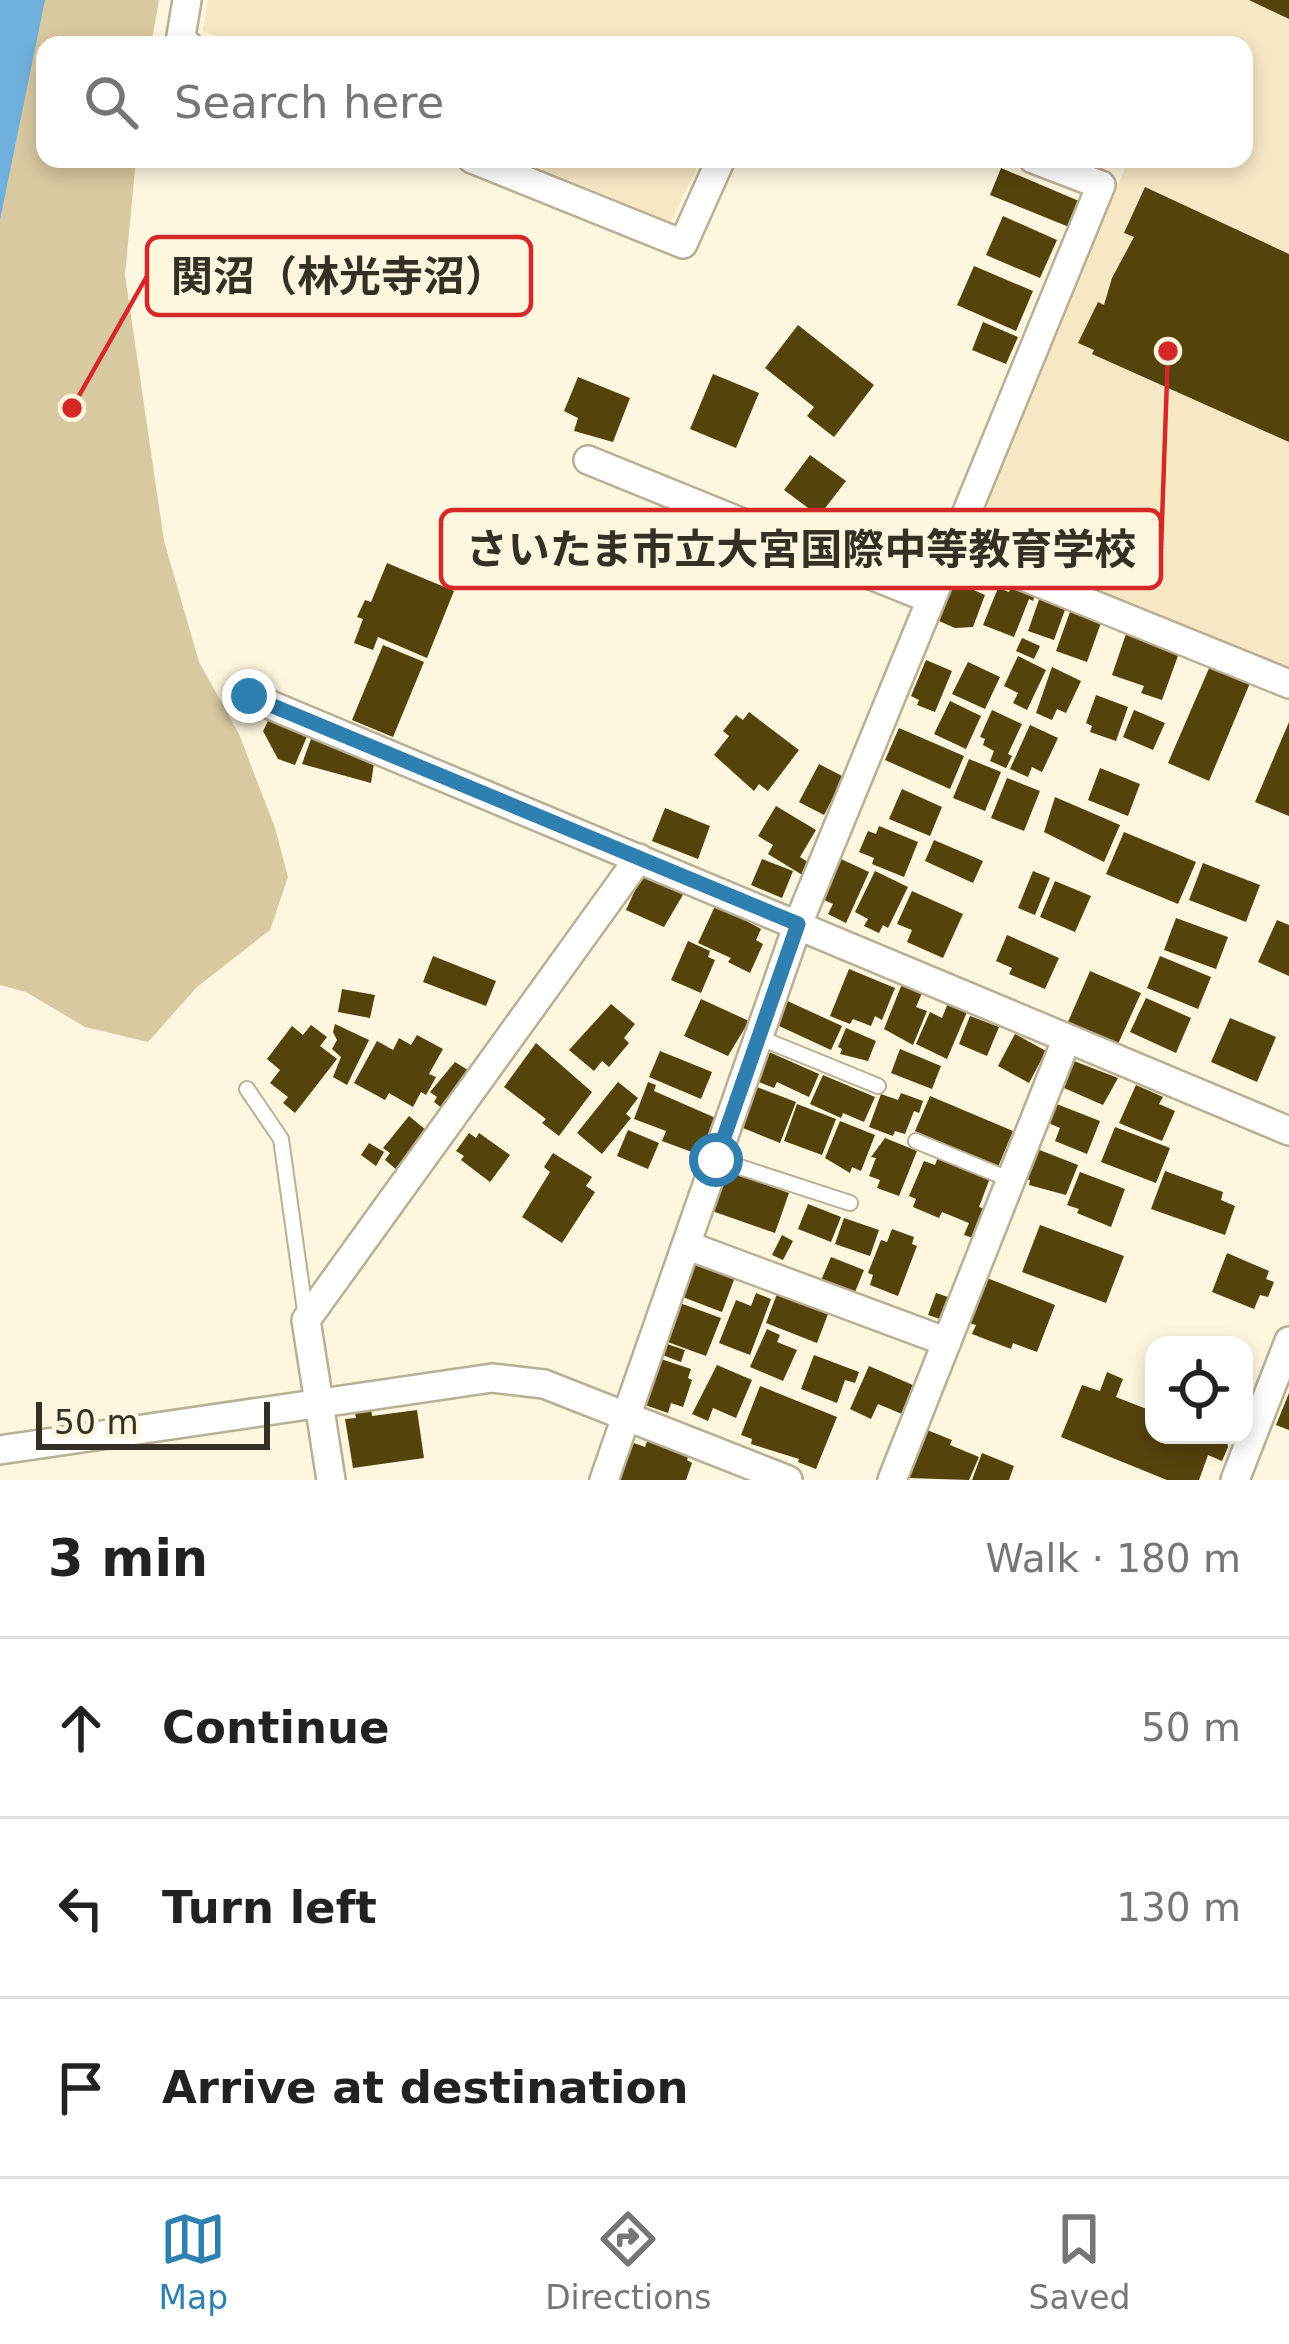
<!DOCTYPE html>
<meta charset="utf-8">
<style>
body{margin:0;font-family:"DejaVu Sans","Noto Sans JP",sans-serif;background:#f2f2f2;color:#222}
.controls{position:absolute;right:36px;bottom:36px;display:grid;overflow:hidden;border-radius:24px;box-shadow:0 6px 18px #0003}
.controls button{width:108px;height:108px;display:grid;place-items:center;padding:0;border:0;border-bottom:3px solid #e0e0e0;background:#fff;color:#222;font:60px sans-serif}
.scale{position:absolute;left:36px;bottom:30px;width:234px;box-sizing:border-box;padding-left:12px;border:6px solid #343025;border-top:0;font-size:33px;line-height:42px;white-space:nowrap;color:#343025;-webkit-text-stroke:9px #fef6df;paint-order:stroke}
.stop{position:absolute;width:36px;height:36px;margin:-27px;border:9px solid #2f80b1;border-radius:50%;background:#fff}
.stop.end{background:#2f80b1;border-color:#fff;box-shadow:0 3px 12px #0008}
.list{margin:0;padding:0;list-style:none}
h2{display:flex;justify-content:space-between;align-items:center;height:156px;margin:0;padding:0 48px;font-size:51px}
h2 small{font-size:39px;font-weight:400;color:#767676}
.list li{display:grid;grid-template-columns:78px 1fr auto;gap:36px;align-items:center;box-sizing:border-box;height:180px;padding:0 48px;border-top:3px solid #e0e0e0}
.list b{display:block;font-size:45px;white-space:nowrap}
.list em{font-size:39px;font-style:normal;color:#767676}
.icon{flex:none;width:66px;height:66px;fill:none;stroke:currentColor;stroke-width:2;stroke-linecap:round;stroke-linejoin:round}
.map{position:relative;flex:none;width:1289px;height:1480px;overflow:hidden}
.search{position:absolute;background:#fff;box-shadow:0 6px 18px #0003;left:36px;right:36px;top:36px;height:132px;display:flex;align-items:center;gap:30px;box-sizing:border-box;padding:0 42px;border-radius:24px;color:#767676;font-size:45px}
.sheet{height:696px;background:#fff}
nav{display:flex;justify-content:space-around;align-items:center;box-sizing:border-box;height:168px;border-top:3px solid #e0e0e0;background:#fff;font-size:33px;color:#767676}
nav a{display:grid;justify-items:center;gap:6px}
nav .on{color:#2f80b1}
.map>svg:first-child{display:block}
.built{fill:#f6e8c4}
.green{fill:#d9c9a0}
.water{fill:#70b0dc}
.building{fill:#55430c}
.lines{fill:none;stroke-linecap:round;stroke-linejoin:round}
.lane-casing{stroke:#b9af94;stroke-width:18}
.street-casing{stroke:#b9af94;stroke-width:32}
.lane{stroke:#fff;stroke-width:14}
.street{stroke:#fff;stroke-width:27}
.route{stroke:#2f80b1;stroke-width:15}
.leader{fill:none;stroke:#d62828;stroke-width:4.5}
.callout-dot{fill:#d62828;stroke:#fef6df;stroke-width:4.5}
.callout{fill:#fef6df;stroke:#d62828;stroke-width:4.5}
.callout-label{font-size:42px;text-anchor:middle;font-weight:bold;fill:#343025}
</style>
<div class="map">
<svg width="1289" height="1480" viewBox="0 0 1289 1480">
<rect width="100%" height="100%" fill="#fef6df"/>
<!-- built -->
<path class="built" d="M208,0H1289V669L969,538L1126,166L1109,159H1244V45H785L759,36L754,45H237L203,31Z
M517,159H701L671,222Z"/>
<!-- green -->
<path class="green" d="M27,0H159L151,45H45V159H136L125,275L164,541L199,662L239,734L275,828L288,877L270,930L197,987L148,1042L85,1027L26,992L0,985V173Z"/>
<!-- water -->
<path class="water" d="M0,0H45L0,220Z"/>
<!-- building -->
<path class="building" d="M1249,0H1289V19Z
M1001,168L1079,201L1069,227L990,195Z
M1145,187L1289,254V442L1092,354L1094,350L1078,343L1098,302L1104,305L1112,278L1134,237L1124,233Z
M1003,216L1057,240L1040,278L986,255Z
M974,266L1033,291L1016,331L957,305Z
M983,322L1018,337L1006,364L972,350Z
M798,325L874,385L834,437L807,416L814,407L765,368Z
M713,374L759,393L736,448L690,429Z
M578,377L630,398L613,442L574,431L578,418L564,411Z
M810,455L846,481L819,516L784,490Z
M387,563L454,591L427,658L378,637L373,650L354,643L363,619L357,617L365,600L371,602Z
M955,582L985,595L973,627L955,628L939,621Z
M1013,583L1036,592L1033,601L1029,599L1014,637L983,625L998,588L1009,592Z
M1040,597L1066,607L1054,640L1028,631Z
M1071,609L1102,620L1087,662L1056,651Z
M1126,634L1179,653L1162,700L1141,693L1144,686L1112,675Z
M1022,638L1040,646L1034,659L1016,651Z
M383,645L424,662L393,737L352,720Z
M1018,656L1046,670L1027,710L1013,703L1018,693L1004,686Z
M926,660L952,671L935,712L917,705L919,700L911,696Z
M968,662L1000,677L985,709L952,694Z
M1210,666L1250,683L1209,781L1168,763Z
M1052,667L1081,681L1066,713L1057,709L1052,720L1036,713Z
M1096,695L1128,707L1116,741L1090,732L1092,726L1086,723Z
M950,701L981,716L966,749L934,734Z
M992,710L1022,724L1008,754L1012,756L1006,768L990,761L994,751L983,745L985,739L980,737Z
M1134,710L1165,723L1153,750L1123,737Z
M749,712L799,750L768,791L759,784L754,791L714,755L729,736L723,731L736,715L743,720Z
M269,719L308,734L295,765L278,759L263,731Z
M1289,722V816L1255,802Z
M1030,725L1058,738L1042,772L1032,767L1028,777L1010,769Z
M899,728L964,756L950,789L885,760Z
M312,736L374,763L371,783L302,764Z
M969,759L1001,772L985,811L953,798Z
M819,764L844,777L824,815L799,802Z
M1100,768L1140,784L1128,816L1088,800Z
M1007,778L1040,791L1024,831L991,818Z
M902,789L942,807L930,836L889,819Z
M1055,797L1120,825L1104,862L1044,832Z
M776,806L816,830L800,857L811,864L804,876L768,854L773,845L758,836Z
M665,808L710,826L698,859L652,841Z
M879,826L918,842L904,877L872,864L874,858L859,852L868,831L876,834Z
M1124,832L1196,862L1178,904L1106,874Z
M934,840L983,861L973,883L925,861Z
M762,859L793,871L782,898L751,885Z
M841,859L869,872L846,923L828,914L833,904L822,899Z
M1203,863L1260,885L1246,922L1189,900Z
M875,871L908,887L888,928L883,925L879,933L864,926L868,919L855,912Z
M1033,871L1050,878L1035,915L1018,908Z
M642,875L684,893L664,927L626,910Z
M1055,881L1091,896L1075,932L1040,917Z
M912,891L963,914L943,958L907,942L912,930L897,924Z
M716,904L761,929L756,940L763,944L750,973L728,962L731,958L698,943Z
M1176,918L1228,937L1216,969L1164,950Z
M1277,920L1289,925V976L1258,962Z
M1007,935L1059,958L1045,989L1009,974L1012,968L996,961Z
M688,941L710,951L708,957L715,960L701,993L671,980Z
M433,956L496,981L486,1006L423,982Z
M1160,956L1211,977L1198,1009L1147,988Z
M849,969L895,988L882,1020L875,1016L871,1026L853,1019L850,1024L830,1016Z
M1090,971L1141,993L1118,1044L1068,1022Z
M902,984L922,993L916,1007L927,1011L913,1045L884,1029Z
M342,989L375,995L370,1018L338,1012Z
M1146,998L1191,1018L1176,1053L1130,1032Z
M701,999L749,1021L728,1056L684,1036Z
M783,999L842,1026L831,1050L777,1025Z
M948,1003L967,1012L947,1059L916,1044L930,1012L942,1018Z
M611,1004L635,1024L624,1038L629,1043L609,1067L602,1061L594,1071L569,1050Z
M970,1016L999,1027L987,1056L959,1044Z
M1230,1018L1276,1037L1257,1082L1211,1062Z
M335,1024L369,1040L347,1085L333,1077L341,1057L332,1049L337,1040L333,1032Z
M311,1025L327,1037L320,1046L337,1059L295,1113L283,1103L288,1097L270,1083L280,1070L267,1059L292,1026L303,1035Z
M846,1028L876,1041L868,1061L840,1054L842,1049L838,1047Z
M1015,1034L1046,1051L1029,1083L998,1066Z
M417,1035L443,1049L429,1074L436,1077L426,1095L421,1092L413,1107L389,1093L385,1100L354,1083L377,1041L393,1050L399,1038L411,1045Z
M536,1043L592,1092L559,1136L542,1123L546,1119L504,1087Z
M900,1049L941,1066L932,1089L891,1073Z
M660,1051L712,1072L701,1099L649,1077Z
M769,1052L819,1074L809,1097L777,1082L774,1088L756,1081Z
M1074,1061L1118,1078L1103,1105L1064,1088Z
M455,1062L474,1074L443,1109L434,1102L437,1097L430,1092Z
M823,1075L875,1097L864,1122L843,1113L841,1118L810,1104Z
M618,1082L638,1098L626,1114L631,1118L602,1154L577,1133Z
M648,1082L656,1085L654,1091L718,1119L705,1151L694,1147L692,1152L662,1141L666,1131L634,1119Z
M1136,1085L1163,1097L1159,1104L1175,1111L1162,1141L1119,1123Z
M757,1087L796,1102L780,1143L738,1126Z
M901,1093L923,1101L919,1113L914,1111L905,1134L895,1131L893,1136L869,1127L881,1094L898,1100Z
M930,1096L1013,1131L998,1167L915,1131Z
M1054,1103L1100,1121L1087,1154L1055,1141L1060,1128L1046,1122Z
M797,1104L836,1119L822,1155L784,1141Z
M409,1116L427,1131L397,1170L385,1160L390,1153L383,1148Z
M840,1121L875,1135L861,1171L852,1167L850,1173L825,1158Z
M1115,1127L1170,1148L1156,1183L1101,1162Z
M628,1130L659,1143L648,1169L617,1156Z
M469,1133L476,1138L479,1133L510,1155L490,1182L461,1160L464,1156L456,1151Z
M885,1138L917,1151L899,1196L877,1188L880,1180L869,1176L876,1158L871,1157Z
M369,1143L384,1152L376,1166L361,1155Z
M1037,1149L1078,1165L1066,1195L1029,1185L1030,1180L1026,1179Z
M553,1153L592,1177L586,1186L595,1192L562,1243L522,1217L550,1172L544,1167Z
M938,1157L990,1178L979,1207L985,1209L973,1238L964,1235L969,1223L942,1212L939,1218L913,1207L916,1199L909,1196L924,1161L935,1165Z
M727,1171L789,1193L775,1233L712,1211Z
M1165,1171L1223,1192L1221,1200L1235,1206L1225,1235L1151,1209Z
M1080,1172L1125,1189L1111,1227L1077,1213L1079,1209L1067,1205Z
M808,1204L841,1217L831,1242L798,1229Z
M844,1218L879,1230L870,1256L835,1244Z
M1040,1225L1124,1256L1106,1303L1022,1272Z
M892,1229L914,1237L912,1244L917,1246L898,1296L870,1285L873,1275L868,1273L881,1240L887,1242Z
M782,1235L793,1241L783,1260L772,1255Z
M1227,1253L1269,1271L1266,1279L1274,1282L1268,1297L1260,1295L1254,1309L1212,1292Z
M831,1257L864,1270L855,1292L820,1283Z
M692,1262L735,1277L722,1312L680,1296Z
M987,1278L1055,1305L1037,1352L1013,1343L1011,1349L972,1334L976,1325L969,1323Z
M756,1293L771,1299L750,1355L719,1343L736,1300L751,1306Z
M936,1293L951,1298L943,1320L928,1315Z
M777,1294L828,1314L817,1343L766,1323Z
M677,1302L721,1318L706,1356L662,1340L668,1326L673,1329Z
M767,1329L780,1335L777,1342L797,1350L783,1381L750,1367Z
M664,1343L685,1350L681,1362L660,1354Z
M814,1355L859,1372L855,1383L845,1380L837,1403L801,1389Z
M661,1359L691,1369L688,1378L692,1380L683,1407L671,1403L668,1413L645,1405Z
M717,1365L752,1380L736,1418L713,1408L708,1421L692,1414Z
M869,1366L915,1386L902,1414L878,1404L871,1419L850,1409Z
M1107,1372L1123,1379L1116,1397L1154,1412V1435H1226L1228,1447L1222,1461L1208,1455L1199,1480H1167L1061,1437L1082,1385L1100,1391Z
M760,1386L837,1417L816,1469L798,1462L799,1459L751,1444L752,1439L741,1435Z
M1289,1393V1430L1276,1425Z
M371,1407L372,1416L417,1410L424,1458L353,1468L345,1419L356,1418L354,1409Z
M922,1428L952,1440L950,1445L979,1457L969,1480L908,1478L916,1457L911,1455Z
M648,1439L689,1455L687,1460L692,1463L686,1480H619L634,1443L645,1447Z
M982,1453L1014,1466L1009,1480H972Z"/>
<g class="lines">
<!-- lane casing -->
<g class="lane-casing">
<path id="lane" d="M758,1037L878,1086
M247,1089L281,1139L306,1318
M916,1141L1011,1180
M715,1159L850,1203"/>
</g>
<!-- street casing -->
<g class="street-casing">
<path id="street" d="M187,0L180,42L188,45
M472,159L683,244L721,159
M588,460L930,599
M951,547L1289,684
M249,696L1289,1131
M686,1245L947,1342
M0,1450L492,1378L544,1384L788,1480
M331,1480L306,1320L639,858
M604,1480L798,924L1101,185L1033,159
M892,1480L1067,1038
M1235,1480L1289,1341"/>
</g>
<!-- lane -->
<use href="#lane" class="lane"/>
<!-- street -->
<use href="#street" class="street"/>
</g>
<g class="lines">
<!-- route -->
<path class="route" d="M249,696L798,924L716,1160"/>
</g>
<!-- callouts -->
<path class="leader" d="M72 408L147 276M1168 351L1161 549"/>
<g class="callout-dot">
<circle cx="72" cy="408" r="12"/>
<circle cx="1168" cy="351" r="12"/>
</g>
<g class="callout">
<rect x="147" y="237" width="384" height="78" rx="12"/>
<rect x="441" y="510" width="720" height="78" rx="12"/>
</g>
<g class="callout-label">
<text x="339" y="291">関沼（林光寺沼）</text>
<text x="801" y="564">さいたま市立大宮国際中等教育学校</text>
</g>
</svg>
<div class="controls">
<button><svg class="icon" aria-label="locate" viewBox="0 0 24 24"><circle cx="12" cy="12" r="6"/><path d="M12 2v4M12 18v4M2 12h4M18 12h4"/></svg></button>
</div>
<div class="scale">50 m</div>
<div class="stop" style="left:716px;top:1160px"></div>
<div class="stop end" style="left:249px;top:696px"></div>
<div class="search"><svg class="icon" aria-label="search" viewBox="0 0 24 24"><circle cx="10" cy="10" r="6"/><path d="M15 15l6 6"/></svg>Search here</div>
</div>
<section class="sheet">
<h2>3 min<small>Walk · 180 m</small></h2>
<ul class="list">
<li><svg class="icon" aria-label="ahead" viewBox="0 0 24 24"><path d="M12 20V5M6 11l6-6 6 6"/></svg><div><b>Continue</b></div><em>50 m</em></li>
<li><svg class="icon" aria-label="left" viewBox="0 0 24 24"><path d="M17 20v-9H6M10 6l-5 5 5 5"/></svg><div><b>Turn left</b></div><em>130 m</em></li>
<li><svg class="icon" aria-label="arrive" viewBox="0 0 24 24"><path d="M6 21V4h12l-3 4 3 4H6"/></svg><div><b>Arrive at destination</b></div></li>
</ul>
</section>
<nav>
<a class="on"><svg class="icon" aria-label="map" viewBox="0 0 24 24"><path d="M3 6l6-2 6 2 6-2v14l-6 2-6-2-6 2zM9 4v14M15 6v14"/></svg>Map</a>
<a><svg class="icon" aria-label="directions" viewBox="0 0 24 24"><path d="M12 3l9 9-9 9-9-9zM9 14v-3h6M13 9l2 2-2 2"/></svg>Directions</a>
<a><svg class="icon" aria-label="saved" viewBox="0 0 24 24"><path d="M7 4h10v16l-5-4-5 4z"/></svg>Saved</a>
</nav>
